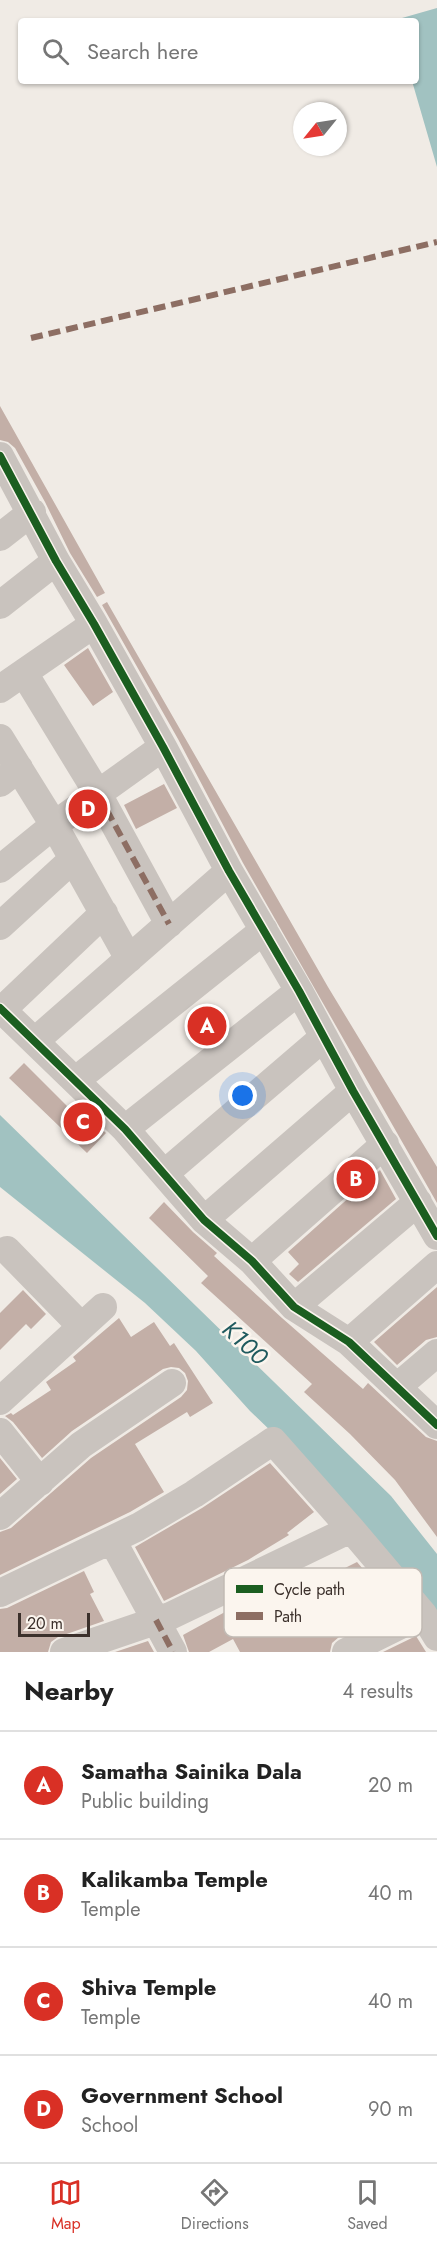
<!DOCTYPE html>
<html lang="en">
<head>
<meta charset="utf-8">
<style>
	body { margin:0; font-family:Jost,sans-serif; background:#f6f6f6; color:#222 }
	.compass { position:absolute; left:293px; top:102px; width:54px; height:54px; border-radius:50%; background:#fff; box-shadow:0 2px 4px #0004; rotate:240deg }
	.scale { position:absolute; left:18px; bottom:15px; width:72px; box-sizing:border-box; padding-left:6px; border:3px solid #3b302b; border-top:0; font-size:16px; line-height:21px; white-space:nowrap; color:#3b302b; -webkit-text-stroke:4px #fbf5ee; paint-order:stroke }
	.you { position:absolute; left:243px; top:1096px; width:21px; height:21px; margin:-15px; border:4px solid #fff; border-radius:50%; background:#1a73e8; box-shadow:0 0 0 9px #1a73e833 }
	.badge { display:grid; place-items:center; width:39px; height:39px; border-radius:50%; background:#d93025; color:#fff; font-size:20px; font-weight:700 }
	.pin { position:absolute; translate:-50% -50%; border:3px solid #fff; box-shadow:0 2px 6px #0006 }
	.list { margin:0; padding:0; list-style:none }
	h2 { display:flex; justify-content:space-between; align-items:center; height:78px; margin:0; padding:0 24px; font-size:26px }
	h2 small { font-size:20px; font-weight:400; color:#767676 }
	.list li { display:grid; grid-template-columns:39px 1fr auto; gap:18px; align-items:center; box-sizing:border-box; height:108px; padding:0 24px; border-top:2px solid #e0e0e0 }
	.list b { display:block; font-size:22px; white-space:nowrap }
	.list p { margin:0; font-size:20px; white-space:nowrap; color:#767676 }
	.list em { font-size:20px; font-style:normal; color:#767676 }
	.icon { flex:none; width:33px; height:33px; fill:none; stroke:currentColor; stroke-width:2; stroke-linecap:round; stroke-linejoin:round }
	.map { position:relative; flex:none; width:437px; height:1652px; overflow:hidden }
	.search { position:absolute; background:#fff; box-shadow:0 2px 4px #0004; left:18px; right:18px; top:18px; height:66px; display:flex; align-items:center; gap:15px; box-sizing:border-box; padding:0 21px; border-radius:6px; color:#767676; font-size:22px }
	.sheet { height:510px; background:#fff }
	nav { display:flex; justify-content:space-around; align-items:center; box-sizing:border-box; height:84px; border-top:2px solid #e0e0e0; background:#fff; font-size:16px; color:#767676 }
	nav a { display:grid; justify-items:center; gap:3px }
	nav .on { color:#d93025 }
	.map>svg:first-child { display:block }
</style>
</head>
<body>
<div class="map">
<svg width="437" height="1652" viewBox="0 0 437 1652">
	<rect width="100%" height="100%" fill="#f0ebe5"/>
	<!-- water -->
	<path fill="#a1c2c1" d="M437 8V167L412 81H416V21L395 20Z
		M0 1115 391 1496 437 1554V1623L303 1462 250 1411 196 1351 145 1303 0 1187Z"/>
	<!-- building -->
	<path fill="#c3afa7" d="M0 406 105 593 97 597 70 553 45 502 15 448 8 442 0 440Z
		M107 602 328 987 437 1167V1203L243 863 178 739 102 605Z
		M88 648 113 692 93 706 64 665Z
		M164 784 177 808 136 829 124 805Z
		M24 1063 75 1114 80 1108 106 1133 87 1153 9 1078Z
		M380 1170 396 1199 298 1282 289 1274 299 1264 288 1252Z
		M164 1202 193 1232 217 1253 214 1256 282 1318 363 1389 368 1383 426 1437 437 1441V1537L395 1480 350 1434 304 1392 312 1384 201 1283 208 1276 149 1218Z
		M437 1287V1337L426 1340 397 1365 374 1342Z
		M23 1290 46 1314 31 1329 26 1324 0 1350V1313Z
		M119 1318 131 1337 154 1322 170 1346 174 1343 213 1403 190 1417 187 1412 135 1444 164 1492 130 1512 0 1575V1532L11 1528 91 1458 181 1397 187 1390 188 1381 185 1373 179 1368 171 1367 163 1369 72 1431 42 1458 13 1422 5 1416 11 1413 13 1415 51 1390 46 1382 76 1361 73 1357Z
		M0 1458 17 1479 0 1494Z
		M270 1463 314 1512 287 1533 289 1535 248 1560 164 1601 135 1547 202 1508Z
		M357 1562 397 1609 339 1637 332 1643 330 1652H240L233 1639 209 1652H189L183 1635 291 1576 299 1591Z
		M84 1571 94 1592 90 1594 104 1621 58 1637 51 1642 48 1652H0V1609L7 1608Z
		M416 1636 426 1652H383Z
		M148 1641 154 1652H115Z"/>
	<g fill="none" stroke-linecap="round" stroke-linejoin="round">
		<!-- minor -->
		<path stroke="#c9c3be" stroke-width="28" d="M0 456 56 561 94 624 163 747 229 871 299 991 353 1091 437 1236
			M0 537 32 512
			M0 605 56 561
			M24 673 98 794 169 924
			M0 689 94 624
			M0 738 54 825 129 959
			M0 783 19 768
			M0 869 54 825 163 747
			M0 926 73 859
			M0 1008 125 1129 204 1220 252 1261 294 1307 349 1342 437 1425
			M2 1010 104 913
			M35 1041 229 871
			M76 1080 264 930
			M125 1129 299 991
			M164 1174 324 1037
			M204 1220 353 1091
			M7 1250 81 1326
			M252 1261 385 1144
			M294 1307 418 1202
			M349 1342 437 1265
			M397 1387 437 1353
			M0 1401 103 1307
			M0 1432 40 1482
			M0 1516 81 1445 172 1383
			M112 1540 173 1652
			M0 1593 138 1527 194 1494 273 1441 351 1529 423 1614 437 1637
			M64 1652 170 1616 351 1529
			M346 1652 423 1614"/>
		<!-- quiet -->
		<path stroke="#8d6e63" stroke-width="6" stroke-dasharray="12 6" stroke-linecap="butt" d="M31 338 437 242
			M98 794 169 924
			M156 1620 173 1652"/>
		<defs>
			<path id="cycleway" d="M0 456 56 561 94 624 163 747 229 871 299 991 353 1091 437 1236
				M0 1008 125 1129 204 1220 252 1261 294 1307 349 1342 437 1425"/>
		</defs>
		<!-- cycleway casing -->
		<use href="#cycleway" stroke="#fbf5ee" stroke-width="11"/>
		<!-- cycleway -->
		<use href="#cycleway" stroke="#1b5e20" stroke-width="8"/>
	</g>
	<g text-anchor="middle" stroke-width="5" stroke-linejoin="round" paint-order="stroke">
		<!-- water labels -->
		<g font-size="24" font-style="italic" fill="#1f5a5e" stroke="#fbf5ee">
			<text transform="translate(245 1343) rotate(43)" y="8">K100</text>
		</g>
	</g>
	<!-- legend -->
	<rect x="224" y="1568" width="198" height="69" rx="9" fill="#fbf5ee" stroke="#c1bab4" stroke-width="1.5"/>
	<rect x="236" y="1585" width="27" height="8" fill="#1b5e20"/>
	<rect x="236" y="1612" width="27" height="8" fill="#8d6e63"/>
	<g font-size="16" fill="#3b302b">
		<text x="274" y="1595">Cycle path</text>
		<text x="274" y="1622">Path</text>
	</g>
</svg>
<svg class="compass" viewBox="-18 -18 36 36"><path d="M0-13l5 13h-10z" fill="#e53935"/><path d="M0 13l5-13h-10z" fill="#767676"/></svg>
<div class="scale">20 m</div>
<div class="you"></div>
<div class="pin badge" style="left:207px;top:1026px">A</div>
<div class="pin badge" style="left:356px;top:1179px">B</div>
<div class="pin badge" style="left:83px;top:1122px">C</div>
<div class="pin badge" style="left:88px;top:809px">D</div>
<div class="search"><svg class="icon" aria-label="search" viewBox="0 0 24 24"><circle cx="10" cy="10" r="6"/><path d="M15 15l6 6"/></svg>Search here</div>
</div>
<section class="sheet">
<h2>Nearby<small>4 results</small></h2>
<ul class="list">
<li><span class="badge">A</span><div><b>Samatha Sainika Dala</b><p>Public building</p></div><em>20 m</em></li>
<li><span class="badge">B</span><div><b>Kalikamba Temple</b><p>Temple</p></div><em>40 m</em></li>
<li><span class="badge">C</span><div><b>Shiva Temple</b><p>Temple</p></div><em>40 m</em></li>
<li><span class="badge">D</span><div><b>Government School</b><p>School</p></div><em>90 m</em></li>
</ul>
</section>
<nav>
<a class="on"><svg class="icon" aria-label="map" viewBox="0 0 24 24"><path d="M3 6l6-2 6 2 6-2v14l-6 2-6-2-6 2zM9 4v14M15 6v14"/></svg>Map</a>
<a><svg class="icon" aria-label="directions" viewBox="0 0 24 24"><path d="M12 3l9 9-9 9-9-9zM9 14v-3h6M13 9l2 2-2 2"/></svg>Directions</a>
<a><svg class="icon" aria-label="saved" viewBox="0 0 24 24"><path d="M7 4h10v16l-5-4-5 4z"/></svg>Saved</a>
</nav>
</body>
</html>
